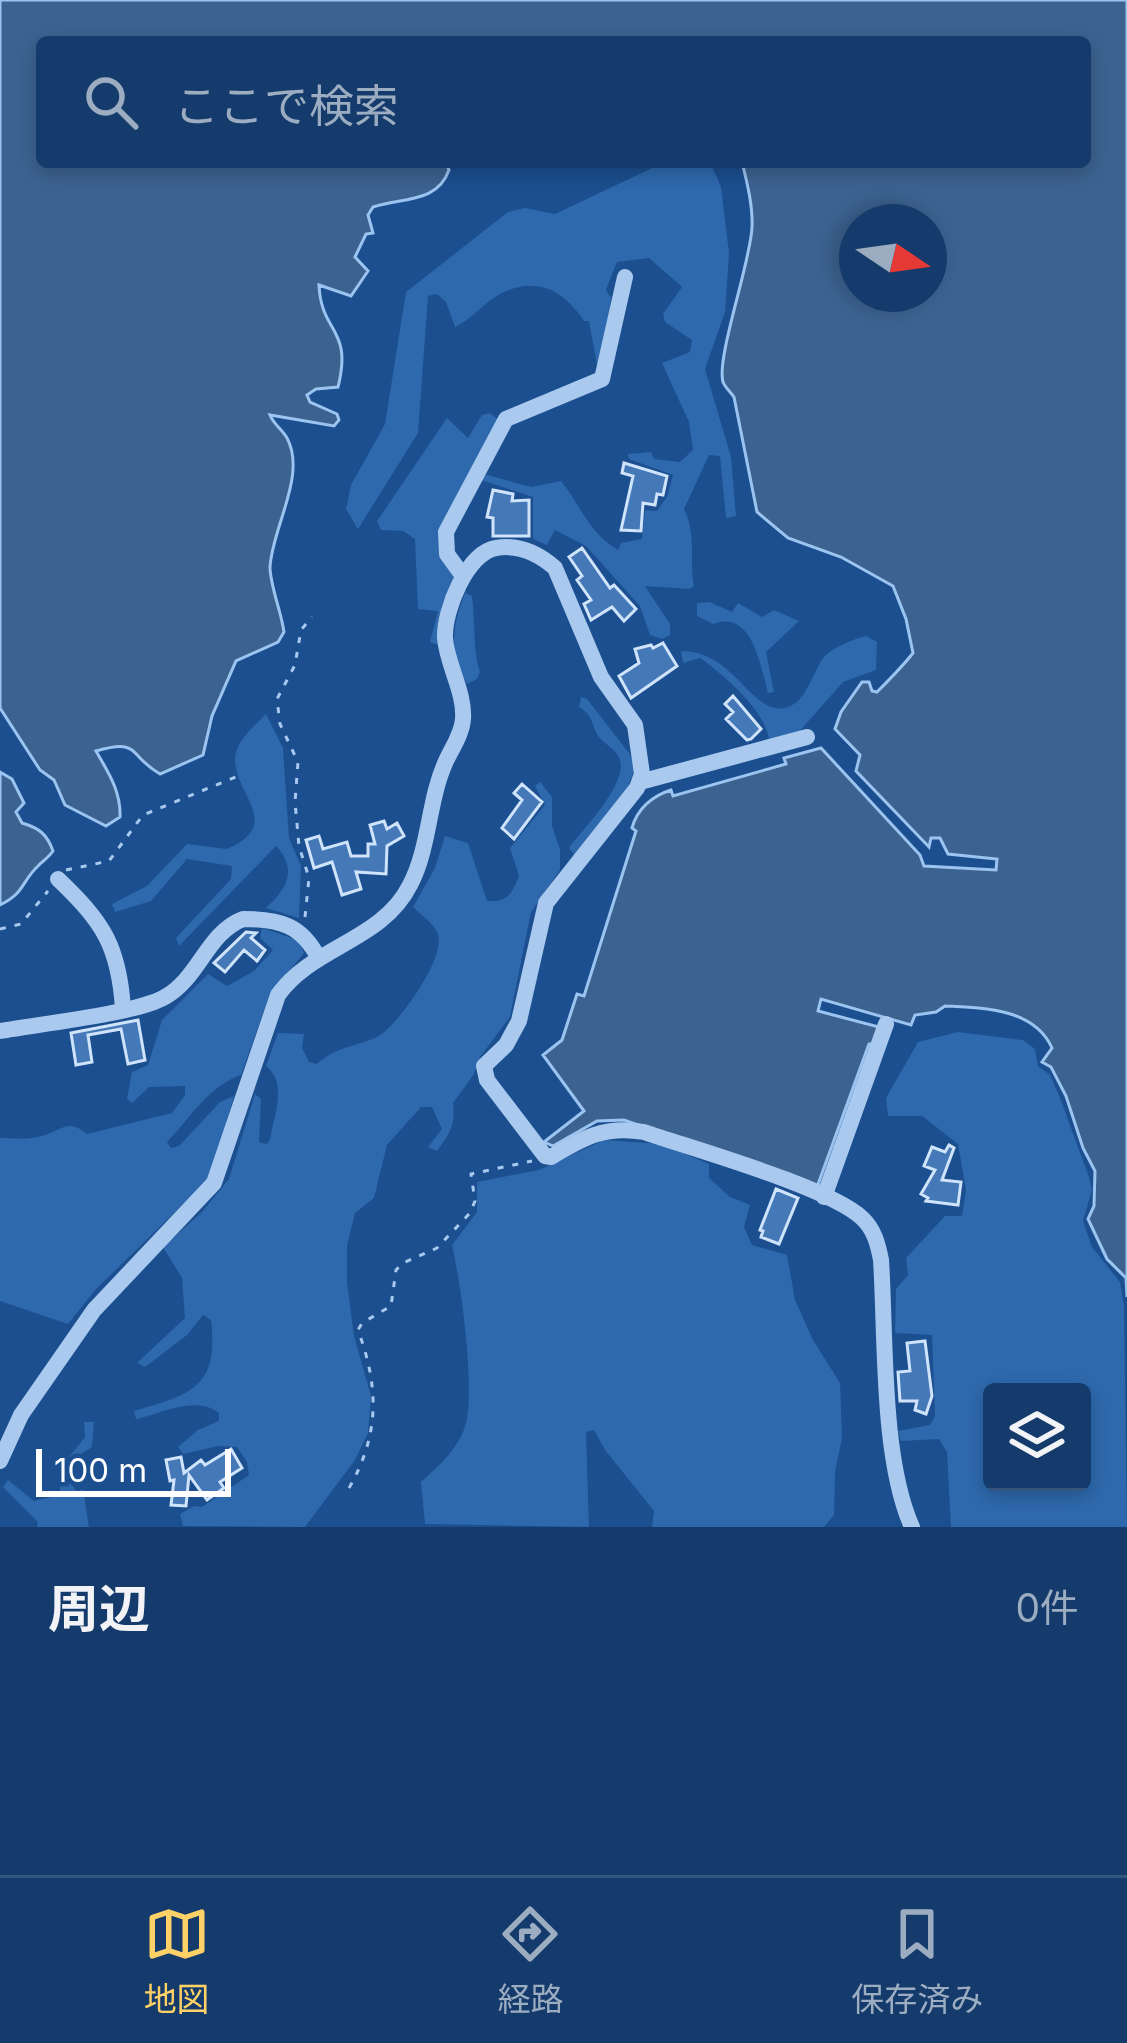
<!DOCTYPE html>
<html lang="ja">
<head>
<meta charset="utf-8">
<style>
	body { margin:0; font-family:Inter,"Noto Sans JP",sans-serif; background:#214673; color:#f1f3f6 }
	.controls { position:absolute; right:36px; bottom:36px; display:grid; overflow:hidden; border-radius:12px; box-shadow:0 6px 18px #0003 }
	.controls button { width:108px; height:108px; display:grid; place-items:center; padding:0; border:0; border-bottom:3px solid #33557e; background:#143b6b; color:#f1f3f6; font:60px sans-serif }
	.compass { position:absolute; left:839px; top:204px; width:108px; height:108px; border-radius:50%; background:#143b6b; box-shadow:0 6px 18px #0003; rotate:103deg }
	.scale { position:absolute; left:36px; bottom:30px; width:195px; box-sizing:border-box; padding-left:12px; border:6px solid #fff; border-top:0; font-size:33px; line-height:42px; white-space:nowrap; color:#fff; -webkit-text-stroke:9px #1b4f8f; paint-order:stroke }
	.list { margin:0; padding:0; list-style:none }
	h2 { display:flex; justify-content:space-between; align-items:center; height:156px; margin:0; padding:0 48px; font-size:51px }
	h2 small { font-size:39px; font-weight:400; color:#9dadc1 }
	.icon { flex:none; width:66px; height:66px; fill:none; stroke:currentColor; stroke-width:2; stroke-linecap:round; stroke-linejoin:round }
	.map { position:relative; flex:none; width:1127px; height:1527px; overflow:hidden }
	.search { position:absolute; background:#143b6b; box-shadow:0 6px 18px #0003; left:36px; right:36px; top:36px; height:132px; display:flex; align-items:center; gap:30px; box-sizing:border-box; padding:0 42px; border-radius:12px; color:#9dadc1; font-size:45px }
	.sheet { height:348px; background:#143b6b }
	nav { display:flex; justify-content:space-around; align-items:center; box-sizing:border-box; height:168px; border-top:3px solid #33557e; background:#143b6b; font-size:33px; color:#9dadc1 }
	nav a { display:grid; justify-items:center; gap:6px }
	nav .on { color:#ffd166 }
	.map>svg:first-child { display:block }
</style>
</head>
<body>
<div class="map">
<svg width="1127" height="1527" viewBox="0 0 1127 1527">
	<rect width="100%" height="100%" fill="#1b4f8f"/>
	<!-- green -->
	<path fill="#2e69ad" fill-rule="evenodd" d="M665 162H710L721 187 729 253 725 312 705 369 731 457 736 516 726 518 720 456 709 455 684 509C697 535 689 560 694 586L689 589 645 586 670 624V635L662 639 650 635 640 606 586 546 555 530 547 545 533 539V497L481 480 484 474 531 487 561 481C581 506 589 533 618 550L621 543 642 539 645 510 657 511 667 497 673 475 629 459 628 454 651 452 654 459 680 462 693 450 689 422 662 363 690 352 692 340 665 322 663 314 682 287 649 258 617 262 606 290 611 298 602 365H597L589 321H584C564 291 538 276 502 293 485 301 473 319 455 327L446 302 437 294 428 296 418 433 358 529 346 509 351 485 385 424 406 292 508 212 525 208 555 214Z
		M490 413 499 420 444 523 456 579 438 645 430 642 438 611 418 609 415 539 403 531 381 530 377 521 447 418 468 438 482 415Z
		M465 593 472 596C475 620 473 651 480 672L477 679 467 684C448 652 452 627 465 593Z
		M709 602 732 612 738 603 762 617 774 610 799 621 766 652 774 692 768 693C760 664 752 609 713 624L697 616V603Z
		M866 636 877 642 876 670 843 682 798 733 769 740C766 711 724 675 700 658L683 663 681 651C735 651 751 715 785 708 808 702 811 673 825 656 832 648 856 638 866 636Z
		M581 697 587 699 629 753 635 768 628 787 574 855 569 847C584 829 630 781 619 758 615 748 605 745 599 737 591 726 594 715 579 707Z
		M266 714 283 748 289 838 301 866 299 918 266 908C287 889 298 870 276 846L179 946 176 938 231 879 232 866 187 859 151 901 115 912 112 904 147 886 187 844 227 849C283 824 237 797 235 761 234 742 254 727 266 714Z
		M540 782 552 797V826L560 849V870L531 912 510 1017 480 1057 474 1074 453 1103C456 1125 449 1135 437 1151L428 1147 442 1129 432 1107H421L387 1145 374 1198 355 1213 347 1246V1283L354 1336 371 1396 368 1433 355 1460 305 1527 183 1526 180 1514 194 1506 202 1507 249 1475 247 1462 237 1447 218 1446 183 1454 178 1447 198 1430 219 1421V1413C196 1395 163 1413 136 1419L134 1411C191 1394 219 1388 211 1320L203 1315 187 1335 145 1367 137 1363 185 1318 182 1278 163 1247 202 1212 229 1179 255 1094 261 1099 259 1142 267 1144 270 1139C274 1115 288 1083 266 1066L278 1033 304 1034 302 1048 309 1062 317 1064C337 1046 355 1047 377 1037 397 1027 446 957 438 935 435 924 421 915 413 907L435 868 445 836 468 843 487 901C509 902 511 894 519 876L510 848 545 805 535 786Z
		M262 928 298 940 304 953 270 994 241 1075C209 1086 191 1117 167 1142L171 1148 179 1146 220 1102 234 1096 210 1178 96 1289 68 1324 0 1301V1138C13 1138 29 1140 42 1136 63 1130 67 1118 87 1134L172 1113 185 1095V1086L149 1087 132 1103 127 1099 132 1072 148 1065 162 1020 208 974 227 986 254 971 273 950 260 938Z
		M958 1032 1023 1040 1035 1049 1038 1066 1050 1075 1060 1098 1089 1177 1092 1190 1083 1221 1092 1247 1120 1282 1124 1306 1127 1527H951L947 1452 939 1439 901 1441 898 1431 930 1425 935 1416 932 1335 895 1333 896 1289 908 1275 906 1258 945 1216H962L966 1190 958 1144 922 1116H888L886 1098 918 1042ZM992 1392H1082V1482H992Z
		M604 1140 662 1144 709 1164V1178L730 1197 750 1205 744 1227 752 1245 787 1255 795 1300 813 1340 840 1383 842 1438 835 1472 834 1515 824 1527H652L654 1511 605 1450 594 1430 586 1432 589 1527 425 1524 421 1482C439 1466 460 1447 466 1423 475 1386 461 1283 452 1245L477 1212V1182L539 1170Z
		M84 1422H94L92 1447 76 1457 67 1478 77 1492 83 1489 89 1527H37L38 1522 3 1487 8 1480 34 1501 60 1495V1468L85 1437Z"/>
	<!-- water -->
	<path fill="#3c6290" stroke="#9cc4f0" stroke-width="3" fill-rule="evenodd" d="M0 0H1127V1297L1126 1278 1107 1259 1088 1219 1094 1206 1095 1171 1083 1148 1066 1096 1051 1067 1042 1062 1052 1048C1034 1008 983 1008 945 1006L936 1012 915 1015 911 1025 821 999 818 1011 879 1027 873 1044H869L817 1187 624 1120 597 1121 553 1146 544 1142 584 1111 543 1055 562 1040 577 994 584 996 636 831 632 828C637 809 652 796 671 790L673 796 786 764 784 758 821 748 920 855 924 866 996 870 997 859 948 854 940 838H931L929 847 856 771 860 755 835 729 841 712 862 682H869L872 691 877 692C890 679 902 667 913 653L906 619 893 586 841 557 788 538 757 512 734 397C732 394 724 386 723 382 716 358 751 261 752 227 753 206 747 182 742 162H1085V42H42V162H446L449 170C437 204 401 197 373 207L368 215 373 233 366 234 355 257 368 271 351 296 319 285C321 334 353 327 338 387L316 389 307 395 310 402 337 414 339 420 334 426 270 415C274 425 282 429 287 438 307 475 272 528 270 567 270 585 281 611 284 632L278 642 236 661 212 716 203 755 160 774C127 755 141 738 96 751 108 772 121 791 120 817L106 826 65 805 54 780 40 770 0 708ZM857 222H929V294H857Z
		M0 772 12 779 24 803 16 812 22 823C39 828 47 834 53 851 49 857 43 861 38 866 21 882 25 893 0 905Z"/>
	<!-- building -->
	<path fill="#4478b7" stroke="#cfe3fa" stroke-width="3" d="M624 463 667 476 663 495 657 494 655 505 643 503 641 531 621 530 633 476 622 473Z
		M493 490 513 494 512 501 529 500V536H493V518L487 517Z
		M582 548 610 588 614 585 636 609 624 621 612 607 591 620 584 604 591 600 577 580 582 576 569 557Z
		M663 643 677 666 631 698 619 676 639 663 635 649 651 645 653 648Z
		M733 696 761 729 751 739 747 740 726 719 733 712 725 704Z
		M522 784 542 802 514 839 502 828 522 800 514 793Z
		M384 821 387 829 397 823 404 836 387 846 386 874 356 872 361 889 342 895 332 862 314 868 306 840 319 836 323 849 347 842 351 856H368V844H375L370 825Z
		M246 932 256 933 251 938 265 950 257 961 244 950 225 972 214 963Z
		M138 1020 145 1060 128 1064 121 1029 88 1035 92 1062 76 1065 71 1033Z
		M949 1145 954 1148 942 1180 961 1182 958 1205 926 1201 928 1198 921 1194 935 1170 924 1166 932 1147 945 1152Z
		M776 1189 798 1198 779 1244 761 1237 763 1231 760 1230Z
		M925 1341 932 1396 926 1414 915 1410 917 1401H900L898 1372 910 1371 907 1343Z
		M231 1449 242 1468 220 1482 224 1488 207 1500 189 1475 186 1506 171 1505 174 1480 170 1481 166 1460 181 1457 184 1473 201 1460 205 1465Z"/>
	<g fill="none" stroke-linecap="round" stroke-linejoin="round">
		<!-- path -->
		<path stroke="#a9c9ee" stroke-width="3" stroke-dasharray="6 9" stroke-linecap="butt" d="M66 870 109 861 143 815 238 776
			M305 917 309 878 299 846 295 802 298 762 280 724 277 699 295 665 301 630 312 617
			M0 929 21 924 48 891
			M349 1488C380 1434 379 1387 358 1330L362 1323 391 1306 396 1270 403 1263 437 1248 470 1213 475 1201 471 1174 532 1161"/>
		<!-- minor -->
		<path stroke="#a9c9ee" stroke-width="16" d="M463 576 447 554 446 532 506 419 602 379 625 277
			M640 782 807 737
			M58 879C103 922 119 946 123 1009
			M0 1031C39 1024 135 1014 165 997 199 978 207 933 243 919 280 919 302 925 319 959
			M824 1197 886 1024
			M0 1461 21 1415 94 1310 214 1183 278 995C313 946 382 941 410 885 430 847 428 800 446 761 452 748 462 734 463 719 465 692 447 665 445 638 444 610 467 553 496 548 519 544 538 553 555 568L601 677 635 725 642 774 637 788 546 903 519 1021 506 1045 484 1066 487 1080 545 1156 551 1157C583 1138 605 1125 644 1132 693 1149 829 1187 862 1218 874 1229 878 1244 881 1260 886 1336 881 1458 912 1527"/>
	</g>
</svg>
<div class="controls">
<button><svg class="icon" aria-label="layers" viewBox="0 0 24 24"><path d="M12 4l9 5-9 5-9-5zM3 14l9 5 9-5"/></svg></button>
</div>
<svg class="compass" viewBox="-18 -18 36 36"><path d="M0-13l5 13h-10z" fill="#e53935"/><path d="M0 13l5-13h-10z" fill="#9dadc1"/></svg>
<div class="scale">100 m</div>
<div class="search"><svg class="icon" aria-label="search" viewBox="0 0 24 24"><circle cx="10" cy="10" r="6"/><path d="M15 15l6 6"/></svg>ここで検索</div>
</div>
<section class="sheet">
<h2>周辺<small>0件</small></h2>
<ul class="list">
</ul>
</section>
<nav>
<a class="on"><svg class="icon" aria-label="map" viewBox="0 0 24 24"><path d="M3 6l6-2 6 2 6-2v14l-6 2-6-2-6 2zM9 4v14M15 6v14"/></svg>地図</a>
<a><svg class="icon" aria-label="directions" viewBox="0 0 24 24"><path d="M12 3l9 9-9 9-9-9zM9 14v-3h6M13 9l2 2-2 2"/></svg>経路</a>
<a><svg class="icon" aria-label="saved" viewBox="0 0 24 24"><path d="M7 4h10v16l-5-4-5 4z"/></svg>保存済み</a>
</nav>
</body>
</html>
